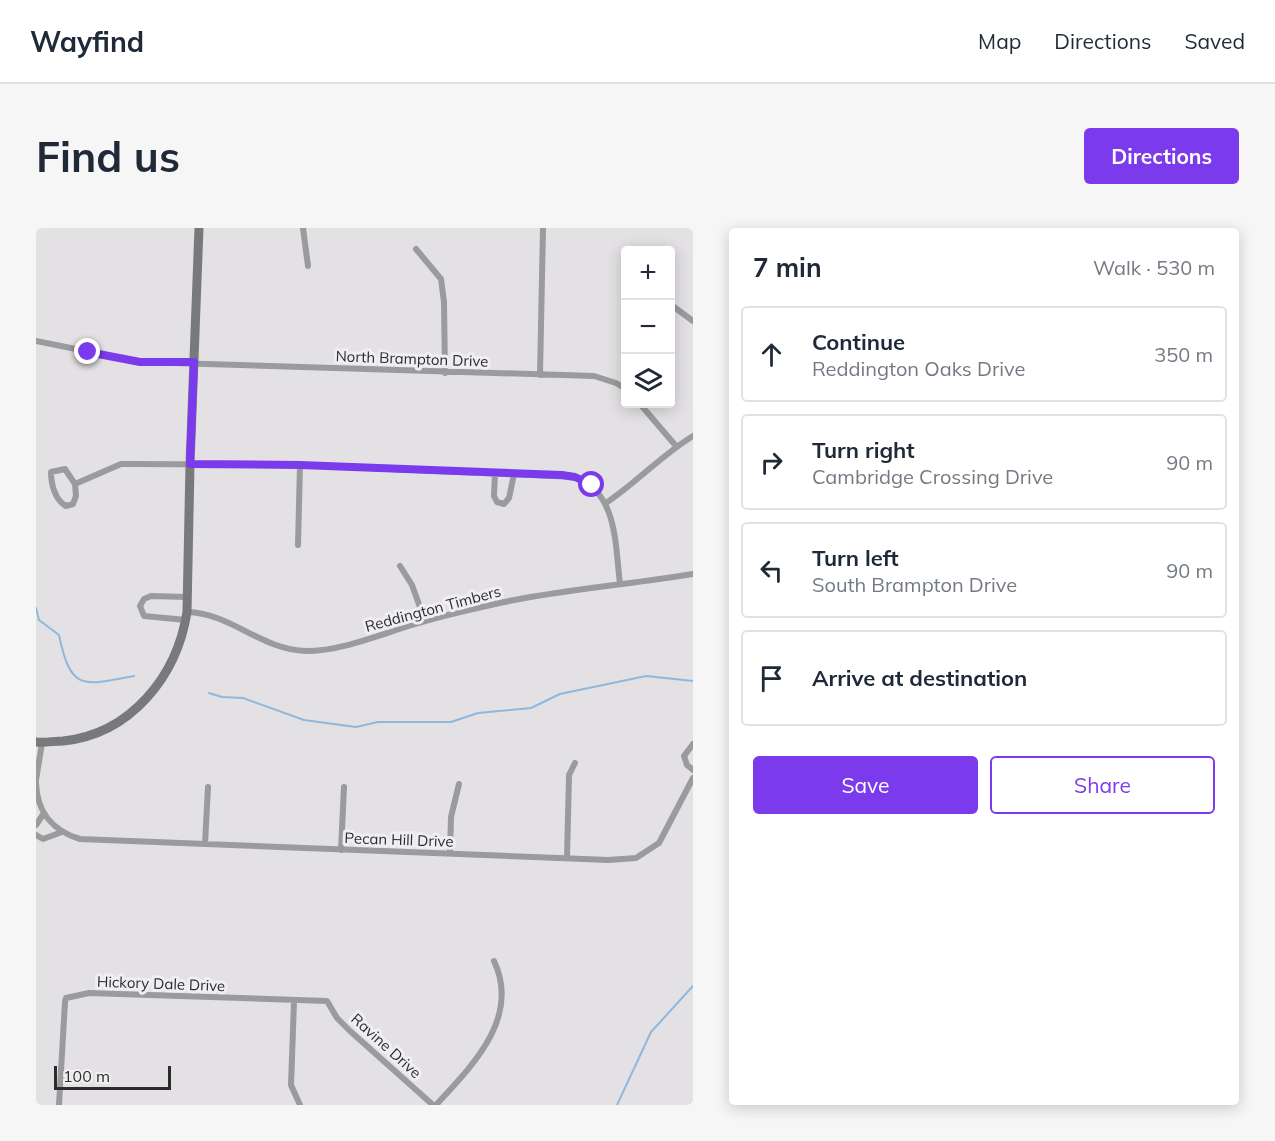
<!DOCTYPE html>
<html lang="en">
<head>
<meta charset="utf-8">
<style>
	body { margin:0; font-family:Mulish,sans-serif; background:#f6f6f7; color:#1f2937 }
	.controls { position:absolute; right:18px; top:18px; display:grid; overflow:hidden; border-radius:6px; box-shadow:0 3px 15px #0003 }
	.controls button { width:54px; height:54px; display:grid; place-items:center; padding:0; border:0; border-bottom:2px solid #e0e1e3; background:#fff; color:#1f2937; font:30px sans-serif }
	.scale { position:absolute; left:18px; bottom:15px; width:117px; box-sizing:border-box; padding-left:6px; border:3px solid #2c2c2d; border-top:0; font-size:16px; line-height:21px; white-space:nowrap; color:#2c2c2d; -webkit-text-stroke:4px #f0eef1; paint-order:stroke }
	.stop { position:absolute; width:18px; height:18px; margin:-14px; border:4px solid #7c3aed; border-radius:50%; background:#fff }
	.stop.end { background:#7c3aed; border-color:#fff; box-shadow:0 2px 6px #0008 }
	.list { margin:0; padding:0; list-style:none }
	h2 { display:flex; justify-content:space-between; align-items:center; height:78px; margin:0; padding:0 24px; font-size:26px }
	h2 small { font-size:20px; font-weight:400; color:#747a83 }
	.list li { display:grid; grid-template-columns:39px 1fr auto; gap:18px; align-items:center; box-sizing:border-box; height:96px; margin:0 12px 12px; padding:0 12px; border:2px solid #e0e1e3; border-radius:6px }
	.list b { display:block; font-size:22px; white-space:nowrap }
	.list p { margin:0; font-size:20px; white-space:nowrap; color:#747a83 }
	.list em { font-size:20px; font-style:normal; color:#747a83 }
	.actions { display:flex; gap:12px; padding:18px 24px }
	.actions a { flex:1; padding:14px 0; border:2px solid #7c3aed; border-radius:6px; text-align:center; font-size:21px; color:#7c3aed }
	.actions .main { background:#7c3aed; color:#fff }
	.icon { flex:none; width:33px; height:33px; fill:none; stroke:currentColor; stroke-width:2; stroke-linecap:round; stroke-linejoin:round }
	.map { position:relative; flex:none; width:657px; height:877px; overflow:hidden; border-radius:6px }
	header { display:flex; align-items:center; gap:36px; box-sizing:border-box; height:84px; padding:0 30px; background:#fff; border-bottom:2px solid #e0e1e3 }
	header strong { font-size:28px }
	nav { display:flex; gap:33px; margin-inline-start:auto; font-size:21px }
	.intro { display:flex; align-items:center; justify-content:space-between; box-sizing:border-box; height:144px; padding:0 36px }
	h1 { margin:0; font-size:42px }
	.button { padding:15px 27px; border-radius:6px; background:#7c3aed; color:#fff; font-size:21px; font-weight:700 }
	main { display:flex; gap:36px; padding:0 36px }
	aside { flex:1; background:#fff; border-radius:6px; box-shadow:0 3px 15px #0003 }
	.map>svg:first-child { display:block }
</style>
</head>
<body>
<header>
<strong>Wayfind</strong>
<nav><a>Map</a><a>Directions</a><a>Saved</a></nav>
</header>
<div class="intro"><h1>Find us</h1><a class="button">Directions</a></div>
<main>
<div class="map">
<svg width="657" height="877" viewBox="0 0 657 877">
	<rect width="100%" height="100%" fill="#e3e1e4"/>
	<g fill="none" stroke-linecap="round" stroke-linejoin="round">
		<!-- stream -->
		<path stroke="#8eb8dd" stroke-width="2" d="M0 380 3 392 23 407C35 465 48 457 98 448
			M173 465 186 469 207 470 268 492 320 499 342 494H415L442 485 495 480 524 466 610 448 657 453
			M581 877 615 804 657 758"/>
		<!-- street -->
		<path stroke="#9a9b9c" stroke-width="6" d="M267 0 272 38
			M380 21 405 51 408 74 409 145
			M634 76 657 93
			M0 113 104 134 558 148 580 155 590 161
			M504 147 507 0
			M604 176 640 218
			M459 244 458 268 461 274 468 276 473 270 478 246
			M39 256 29 241 15 244C15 256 19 272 30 278L37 276 40 268 39 256 85 236H96L264 237 539 249C582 265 579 317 584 356
			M570 275C601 254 627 226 657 208
			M262 317 264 237
			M364 338 376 357 389 393
			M151 384C195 385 225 422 270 423 305 423 343 407 376 397 407 387 441 380 473 373 534 361 596 356 657 346
			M150 392 108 388 104 378 108 371 115 368 151 369
			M657 516 648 528 651 537 657 542
			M0 552 6 515
			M0 555C1 584 17 603 44 611L572 632 600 630 623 615 657 550
			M0 597 8 585
			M0 607 7 611 26 604
			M169 616 172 559
			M305 622 308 559
			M414 625 415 589 423 556
			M531 630 533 547 539 535
			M258 774 255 857 264 877
			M23 877 29 774 30 770 53 765 291 773 301 790 314 803 397 877
			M400 877C436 838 485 790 458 733"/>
		<!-- secondary -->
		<path stroke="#77797a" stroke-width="9" d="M0 514C9 515 18 513 27 513 95 506 141 448 151 384L154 236 163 0"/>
	</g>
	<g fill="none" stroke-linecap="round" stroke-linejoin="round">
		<!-- route -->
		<path stroke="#7c3aed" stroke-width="8" d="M52 124 104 134H158L154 236 264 237 526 247 539 249 556 257"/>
	</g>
	<g text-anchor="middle" stroke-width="6" stroke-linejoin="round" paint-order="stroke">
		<!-- street labels -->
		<g font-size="15" fill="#2c2c2d" stroke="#f0eef1">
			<text transform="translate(376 131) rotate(2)" y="5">North Brampton Drive</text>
			<text transform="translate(397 381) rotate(-15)" y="5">Reddington Timbers</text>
			<text transform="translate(363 612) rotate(2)" y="5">Pecan Hill Drive</text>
			<text transform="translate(125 756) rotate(2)" y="5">Hickory Dale Drive</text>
			<text transform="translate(350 818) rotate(42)" y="5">Ravine Drive</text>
		</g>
	</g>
</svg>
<div class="controls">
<button>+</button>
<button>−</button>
<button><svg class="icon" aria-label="layers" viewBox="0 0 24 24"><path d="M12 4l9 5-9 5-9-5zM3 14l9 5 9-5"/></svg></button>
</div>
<div class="scale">100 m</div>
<div class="stop" style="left:556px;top:257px"></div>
<div class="stop end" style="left:52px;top:124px"></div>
</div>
<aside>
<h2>7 min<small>Walk · 530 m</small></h2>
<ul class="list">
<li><svg class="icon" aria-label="ahead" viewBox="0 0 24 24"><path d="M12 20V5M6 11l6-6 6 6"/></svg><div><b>Continue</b><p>Reddington Oaks Drive</p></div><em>350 m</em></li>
<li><svg class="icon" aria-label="right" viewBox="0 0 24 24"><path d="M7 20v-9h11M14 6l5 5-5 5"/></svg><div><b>Turn right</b><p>Cambridge Crossing Drive</p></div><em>90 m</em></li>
<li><svg class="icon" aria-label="left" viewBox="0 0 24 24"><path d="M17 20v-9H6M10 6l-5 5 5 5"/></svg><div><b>Turn left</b><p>South Brampton Drive</p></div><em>90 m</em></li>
<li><svg class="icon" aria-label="arrive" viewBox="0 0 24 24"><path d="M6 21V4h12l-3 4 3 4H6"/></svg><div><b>Arrive at destination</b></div></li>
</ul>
<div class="actions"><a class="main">Save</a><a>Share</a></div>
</aside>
</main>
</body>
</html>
